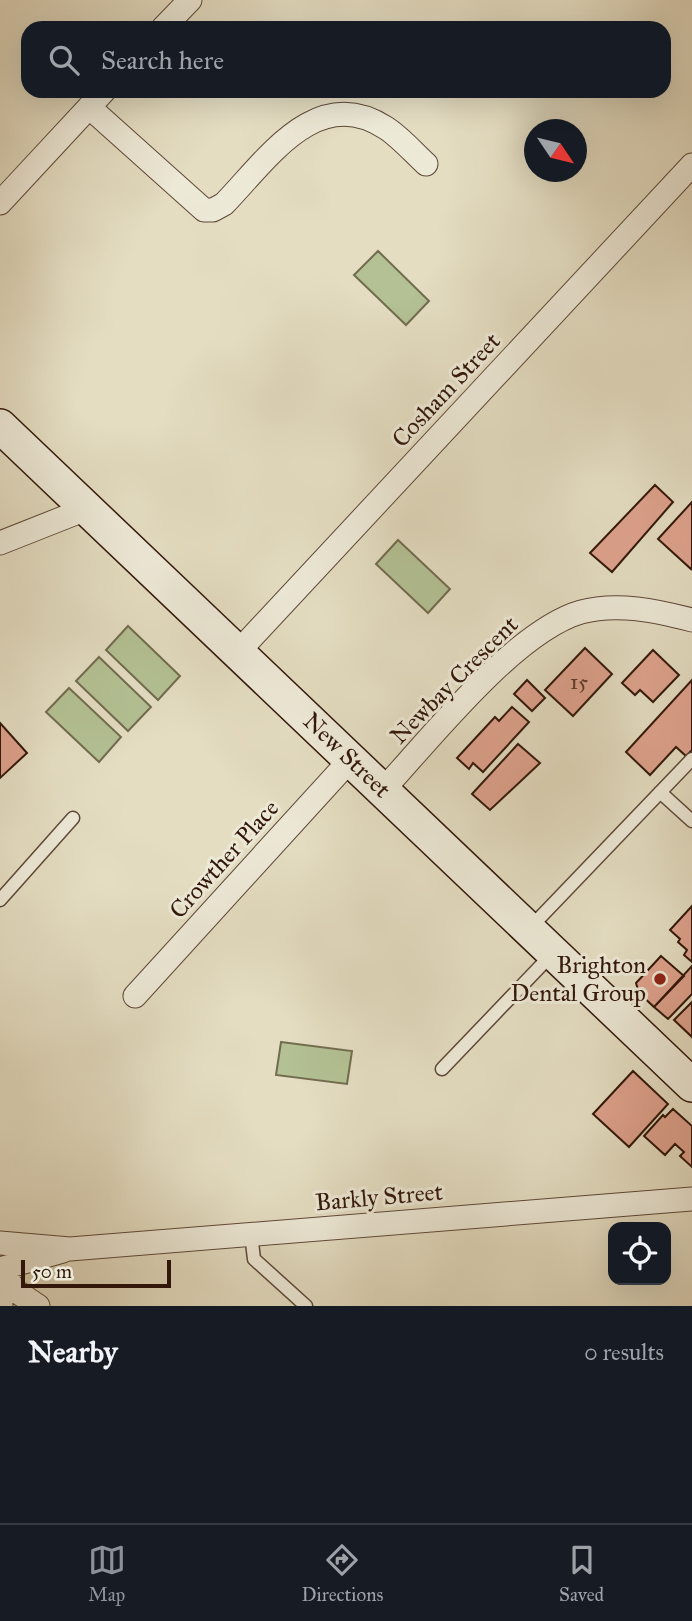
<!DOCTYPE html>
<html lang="en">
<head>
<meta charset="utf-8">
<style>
	body { margin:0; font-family:"IM FELL Great Primer",serif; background:#20242c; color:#f1f3f6 }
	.controls { position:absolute; right:21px; bottom:21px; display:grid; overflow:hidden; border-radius:14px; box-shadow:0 7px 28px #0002 }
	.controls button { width:63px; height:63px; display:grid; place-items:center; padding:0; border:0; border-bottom:2px solid #363941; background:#171b24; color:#f1f3f6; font:35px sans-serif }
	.compass { position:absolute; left:524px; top:119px; width:63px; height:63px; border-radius:50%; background:#171b24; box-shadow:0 7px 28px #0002; rotate:125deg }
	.scale { position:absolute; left:21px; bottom:18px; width:150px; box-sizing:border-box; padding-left:7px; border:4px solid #32170a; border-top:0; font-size:19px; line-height:24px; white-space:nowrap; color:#32170a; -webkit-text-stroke:5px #ede9d7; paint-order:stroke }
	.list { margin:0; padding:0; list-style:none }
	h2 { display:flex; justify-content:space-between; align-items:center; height:91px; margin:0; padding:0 28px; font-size:30px }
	h2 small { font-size:23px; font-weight:400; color:#9ea1a6 }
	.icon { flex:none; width:38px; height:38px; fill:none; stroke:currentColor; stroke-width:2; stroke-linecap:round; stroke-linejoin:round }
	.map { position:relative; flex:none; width:692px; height:1306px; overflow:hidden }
	.search { position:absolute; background:#171b24; box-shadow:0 7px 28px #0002; left:21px; right:21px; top:21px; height:77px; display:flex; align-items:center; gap:18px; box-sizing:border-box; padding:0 24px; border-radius:21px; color:#9ea1a6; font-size:26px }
	.sheet { height:217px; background:#171b24 }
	nav { display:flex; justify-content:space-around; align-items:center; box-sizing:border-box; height:98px; border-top:2px solid #363941; background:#171b24; font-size:19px; color:#9ea1a6 }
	nav a { display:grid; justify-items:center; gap:4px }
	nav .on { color:#8c9099 }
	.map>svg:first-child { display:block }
</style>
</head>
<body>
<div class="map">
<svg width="692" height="1306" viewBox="0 0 692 1306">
	<rect width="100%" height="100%" fill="#e4ddc2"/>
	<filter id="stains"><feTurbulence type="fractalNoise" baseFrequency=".00286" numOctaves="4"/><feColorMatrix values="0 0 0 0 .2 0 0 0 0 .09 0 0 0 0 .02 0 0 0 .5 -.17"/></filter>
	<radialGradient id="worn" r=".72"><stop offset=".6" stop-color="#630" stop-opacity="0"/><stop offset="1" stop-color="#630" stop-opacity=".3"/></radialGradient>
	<!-- green -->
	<path fill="#b3c194" stroke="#726c4f" stroke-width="2" d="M378 251 429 301 406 325 354 275Z
		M398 540 450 589 428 613 376 564Z
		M128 626 180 676 158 700 106 650Z
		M99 657 151 707 128 731 76 681Z
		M69 688 121 737 99 762 46 712Z
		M281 1042 352 1051 347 1084 276 1075Z"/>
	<!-- building -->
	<path fill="#dea28d" stroke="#32170a" stroke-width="2" d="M655 485 673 502 612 572 590 553Z
		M692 502V567L691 569 658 539Z
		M585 648 612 674 573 716 545 690Z
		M653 650 679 675 653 702 640 690 635 695 622 683Z
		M527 680 545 698 532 711 514 694Z
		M692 680V750L686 756 676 747 650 775 626 752Z
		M512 707 529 722 483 772 473 763 469 769 457 758 495 717 499 721Z
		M0 723 27 753 0 778Z
		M518 744 540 763 490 810 472 794Z
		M692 906V962L684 955 687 950 678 942 680 939 670 930Z
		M661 956 684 976 654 1007 639 993 636 983Z
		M692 966V994L668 1019 654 1007Z
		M692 1002V1037L674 1020Z
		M633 1071 668 1104 629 1147 593 1114Z
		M673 1109 692 1126V1167L680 1156 684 1152 675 1144 665 1155 644 1136 663 1115 665 1117Z"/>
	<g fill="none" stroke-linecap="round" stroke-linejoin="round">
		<defs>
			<path id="lane" d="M660 792 692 821
				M0 900 73 818
				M530 928 692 759
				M442 1069 553 953
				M251 1234 254 1259 306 1306"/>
			<path id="street" d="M163 28 190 0
				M89 107 204 210H213L224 204C267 160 316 83 386 128 400 137 413 152 426 164
				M0 203 104 91
				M0 543 86 509
				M238 652 692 165
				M383 790C431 738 515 631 581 612 617 602 657 611 692 620
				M135 996 351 759
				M0 1243 70 1249 692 1199
				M3 1268 63 1251
				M1 1272 16 1291 38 1306
				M0 1282 1 1306"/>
			<path id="secondary" d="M0 426 692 1085"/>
		</defs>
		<!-- lane casing -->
		<use href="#lane" stroke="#5e4838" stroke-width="15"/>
		<!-- street casing -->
		<use href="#street" stroke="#5e4838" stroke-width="25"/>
		<!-- secondary casing -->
		<use href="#secondary" stroke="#32170a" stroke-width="36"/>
		<!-- lane -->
		<use href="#lane" stroke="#ede9d7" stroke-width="12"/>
		<!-- street -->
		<use href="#street" stroke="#ede9d7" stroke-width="23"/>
		<!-- secondary -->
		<use href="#secondary" stroke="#ede9d7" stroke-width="33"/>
	</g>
	<!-- markers -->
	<circle fill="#8f2418" stroke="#ede9d7" stroke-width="2.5" cx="660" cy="979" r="7"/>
	<g text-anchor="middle" stroke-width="6" stroke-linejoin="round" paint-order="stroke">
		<!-- number labels -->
		<g font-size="21" fill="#5d3a2b">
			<text x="579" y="689">15</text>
		</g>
		<!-- street labels -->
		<g font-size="24" fill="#32170a" stroke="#ede9d7">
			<text transform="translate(446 390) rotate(-47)" y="8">Cosham Street</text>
			<text transform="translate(454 680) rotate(-45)" y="8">Newbay Crescent</text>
			<text transform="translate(347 755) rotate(44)" y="8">New Street</text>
			<text transform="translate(224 859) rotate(-48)" y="8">Crowther Place</text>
			<text transform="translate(379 1197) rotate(-5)" y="8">Barkly Street</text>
		</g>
		<!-- poi labels -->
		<g font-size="24" fill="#32170a" stroke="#ede9d7" text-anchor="end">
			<text x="646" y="973">Brighton<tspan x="646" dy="28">Dental Group</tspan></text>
		</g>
	</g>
	<rect width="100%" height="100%" filter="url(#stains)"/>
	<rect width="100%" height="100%" fill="url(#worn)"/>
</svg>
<div class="controls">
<button><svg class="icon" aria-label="locate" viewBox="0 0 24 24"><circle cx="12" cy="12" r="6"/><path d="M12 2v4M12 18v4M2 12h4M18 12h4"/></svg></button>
</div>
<svg class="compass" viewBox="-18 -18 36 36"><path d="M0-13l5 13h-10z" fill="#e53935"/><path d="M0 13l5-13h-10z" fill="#9ea1a6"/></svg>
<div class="scale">50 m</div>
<div class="search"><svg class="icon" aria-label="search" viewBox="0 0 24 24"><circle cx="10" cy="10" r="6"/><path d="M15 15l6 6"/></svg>Search here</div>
</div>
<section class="sheet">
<h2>Nearby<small>0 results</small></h2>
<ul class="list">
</ul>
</section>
<nav>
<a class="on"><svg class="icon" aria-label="map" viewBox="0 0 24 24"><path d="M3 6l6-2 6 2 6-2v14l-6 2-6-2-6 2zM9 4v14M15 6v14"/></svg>Map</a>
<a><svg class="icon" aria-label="directions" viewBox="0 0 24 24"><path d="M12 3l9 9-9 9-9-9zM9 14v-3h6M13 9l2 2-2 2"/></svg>Directions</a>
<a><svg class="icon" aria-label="saved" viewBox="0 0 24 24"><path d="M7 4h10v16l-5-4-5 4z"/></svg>Saved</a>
</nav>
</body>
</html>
